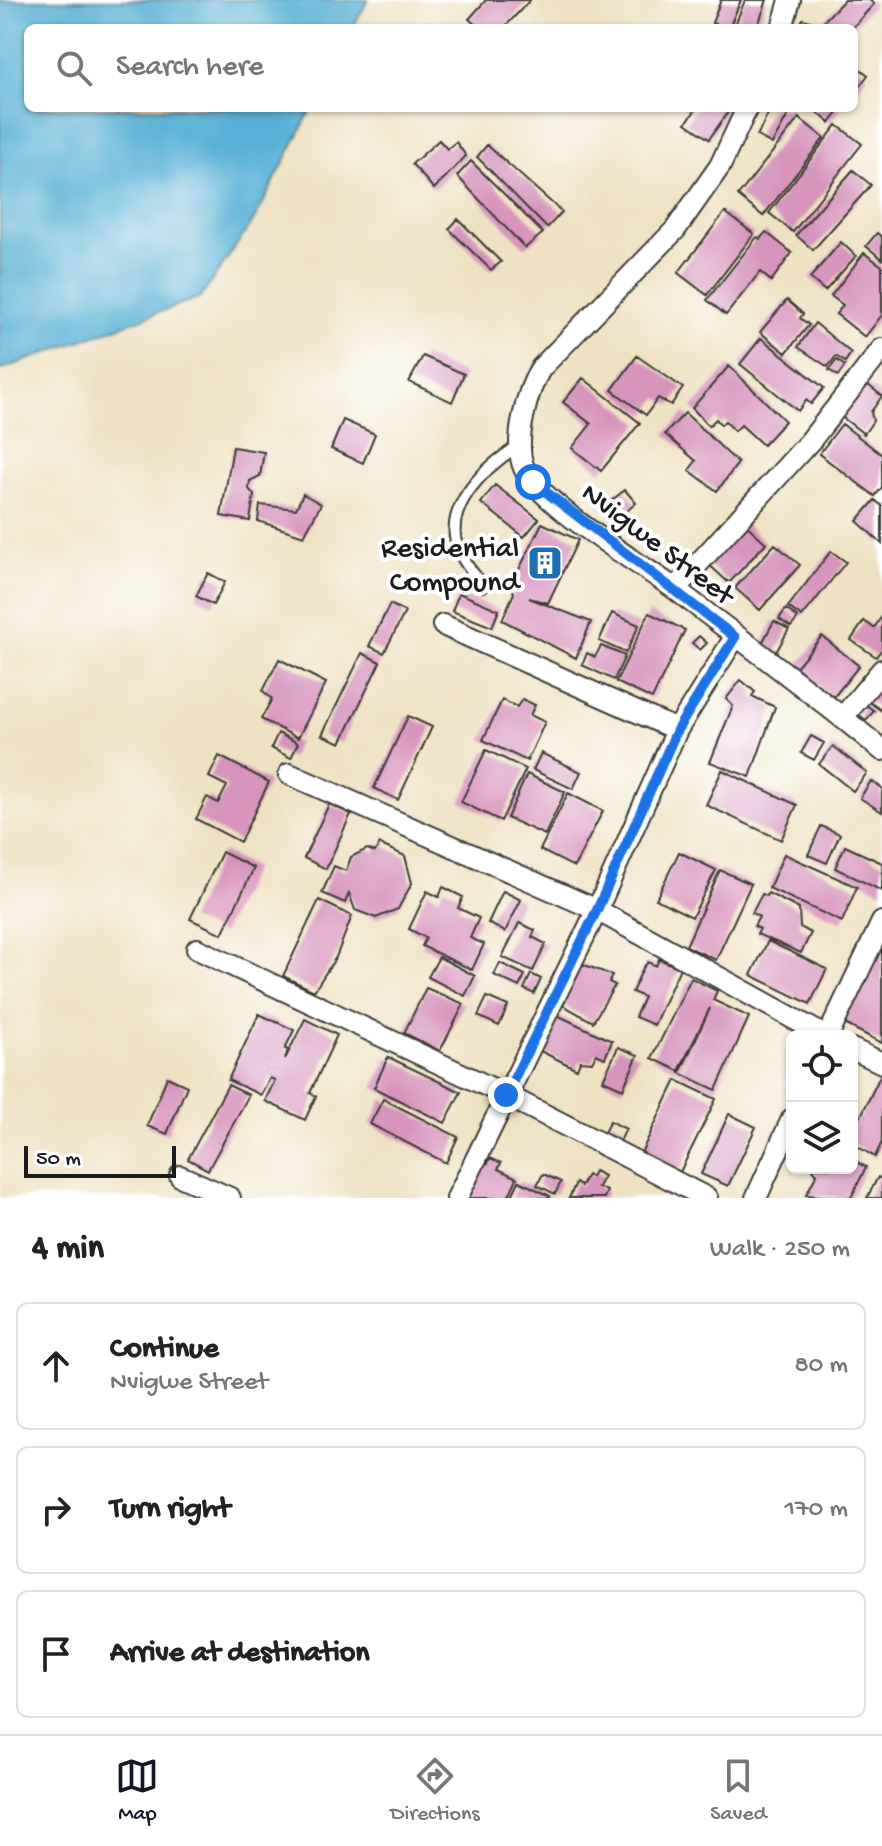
<!DOCTYPE html>
<html lang="en">
<head>
<meta charset="utf-8">
<style>
	body { margin:0; font-family:"Gochi Hand",sans-serif; background:#f2f2f2; color:#222 }
	.controls { position:absolute; right:24px; bottom:24px; display:grid; overflow:hidden; border-radius:12px; box-shadow:0 2px 6px #0004 }
	.controls button { width:72px; height:72px; display:grid; place-items:center; padding:0; border:0; border-bottom:2px solid #e0e0e0; background:#fff; color:#222; font:40px sans-serif }
	.scale { position:absolute; left:24px; bottom:20px; width:152px; box-sizing:border-box; padding-left:8px; border:4px solid #1c1c1c; border-top:0; font-size:22px; line-height:28px; white-space:nowrap; color:#1c1c1c; -webkit-text-stroke:6px #fff; paint-order:stroke }
	.stop { position:absolute; width:24px; height:24px; margin:-18px; border:6px solid #1a73e8; border-radius:50%; background:#fff }
	.stop.end { background:#1a73e8; border-color:#fff; box-shadow:0 2px 8px #0008 }
	.list { margin:0; padding:0; list-style:none }
	h2 { display:flex; justify-content:space-between; align-items:center; height:104px; margin:0; padding:0 32px; font-size:34px }
	h2 small { font-size:26px; font-weight:400; color:#767676 }
	.list li { display:grid; grid-template-columns:52px 1fr auto; gap:24px; align-items:center; box-sizing:border-box; height:128px; margin:0 16px 16px; padding:0 16px; border:2px solid #e0e0e0; border-radius:12px }
	.list b { display:block; font-size:30px; white-space:nowrap }
	.list p { margin:0; font-size:26px; white-space:nowrap; color:#767676 }
	.list em { font-size:26px; font-style:normal; color:#767676 }
	.icon { flex:none; width:44px; height:44px; fill:none; stroke:currentColor; stroke-width:2; stroke-linecap:round; stroke-linejoin:round }
	.map { position:relative; flex:none; width:882px; height:1198px; overflow:hidden }
	.search { position:absolute; background:#fff; box-shadow:0 2px 6px #0004; left:24px; right:24px; top:24px; height:88px; display:flex; align-items:center; gap:20px; box-sizing:border-box; padding:0 28px; border-radius:12px; color:#767676; font-size:30px }
	.sheet { height:536px; background:#fff }
	nav { display:flex; justify-content:space-around; align-items:center; box-sizing:border-box; height:112px; border-top:2px solid #e0e0e0; background:#fff; font-size:22px; color:#767676 }
	nav a { display:grid; justify-items:center; gap:4px }
	nav .on { color:#111827 }
	.map>svg:first-child { display:block }
</style>
</head>
<body>
<div class="map">
<svg width="882" height="1198" viewBox="0 0 882 1198">
	<rect width="100%" height="100%" fill="#fff"/>
	<filter id="ink" filterUnits="userSpaceOnUse"><feTurbulence type="fractalNoise" baseFrequency=".0125" numOctaves="2"/><feDisplacementMap in="SourceGraphic" scale="16" xChannelSelector="R" yChannelSelector="G"/><feConvolveMatrix kernelMatrix="1 2 1 2 8 2 1 2 1" color-interpolation-filters="sRGB"/></filter>
	<filter id="wash" filterUnits="userSpaceOnUse"><feTurbulence type="fractalNoise" baseFrequency=".006" numOctaves="4" result="noise"/><feDisplacementMap in="SourceGraphic" scale="32" xChannelSelector="R" yChannelSelector="G"/><feGaussianBlur stdDeviation="1.8" result="paint"/><feColorMatrix in="noise" values="0 0 0 0 0 0 0 0 0 0 0 0 0 0 0 0 0 1.4 0 .05"/><feComposite in="paint" operator="in"/></filter>
	<g filter="url(#wash)">
		<rect width="100%" height="100%" fill="#efe2c3"/>
		<!-- water -->
		<path fill="#56afd4" stroke="#396678" stroke-width="2" d="M0 0H368L353 28H28V108H312L256 217 201 297 0 370Z"/>
		<g id="blocks">
			<!-- building -->
			<path fill="#d794bd" d="M486 0H530L504 28H479L469 19Z
				M721 0H741L729 28 712 23Z
				M745 0H767L757 28H734Z
				M844 0H869L874 4 852 28H798L803 19 821 24Z
				M854 64 868 75 854 93Z
				M697 108H731L709 139 686 123Z
				M771 108H792L772 144 757 136Z
				M812 108H842L830 123Z
				M799 118 824 138 763 216 738 196Z
				M837 125 862 144 793 232 769 213Z
				M439 140 447 149 456 142 466 156 434 189 412 164Z
				M487 145 562 212 547 228 477 157Z
				M471 161 543 233 525 248 457 176Z
				M853 170 871 185 813 250 796 235Z
				M725 212 754 234 707 295 678 273Z
				M458 219 501 262 491 270 449 229Z
				M766 232 792 253 771 281 760 272 726 315 707 300 757 237 760 239Z
				M877 233 882 237V259L866 246Z
				M841 242 856 256 825 291 810 278Z
				M864 253 882 266V315L865 337 836 314 843 305 831 296Z
				M787 300 803 314 800 318 809 325 786 353 760 332Z
				M815 323 851 353 845 362 836 356 828 367 798 347Z
				M761 338 824 388 811 404 806 400 798 411 740 364Z
				M423 356 464 374 452 402 409 382Z
				M637 356 683 388 671 405 658 398 646 415 612 390Z
				M837 360 845 366 838 376 829 370Z
				M729 366 785 421 763 445 741 425 735 431 725 421 721 425 716 419 709 426 692 408Z
				M583 378 640 423 601 471 572 448 591 424 563 402Z
				M863 381 882 396 871 412 873 421 864 434 838 414Z
				M685 413 738 463 717 491 689 470 696 461 665 434Z
				M343 420 375 434 363 463 331 449Z
				M842 424 882 455V487L875 496 819 454Z
				M233 447 264 452 260 476 250 481 249 489 254 495 250 521 221 516Z
				M495 485 539 519 524 537 481 503Z
				M625 490 636 503 619 518 607 504Z
				M303 494 321 504 304 536 258 521 260 505 296 509Z
				M875 500 882 506V544L857 521Z
				M742 521 766 543 729 583 705 561Z
				M542 523 578 540 548 603 529 598 591 622 576 658 502 620 514 593 511 586Z
				M775 544 800 565 760 610 735 588Z
				M831 551 846 562 802 617 788 607Z
				M208 573 225 582 213 605 196 596Z
				M459 593 499 610 492 627 452 611Z
				M390 604 405 612 384 653 369 646Z
				M786 609 798 618 791 627 779 619Z
				M612 613 639 625 626 653 599 641Z
				M649 613 685 630 652 699 616 682Z
				M882 616V649L876 657 851 640 864 621 874 628Z
				M774 621 789 629 775 654 761 645Z
				M699 636 707 643 700 650 692 643Z
				M822 636 859 666 833 698 796 667Z
				M601 646 625 656 614 680 582 665 587 653 595 657Z
				M362 653 380 662 341 743 322 735Z
				M279 659 326 683 298 738 261 719 272 699 263 691Z
				M741 680 755 692 752 696 775 707 750 777 710 762 733 706 726 699Z
				M882 682V711L868 701Z
				M522 699 535 705 530 715 545 722 527 761 483 740 502 700 517 707Z
				M865 704 874 711 866 720 858 714Z
				M408 716 432 727 398 800 374 788Z
				M278 733 298 743 291 758 271 748Z
				M811 736 824 743 814 760 801 753Z
				M833 746 867 773 853 791 819 764Z
				M486 750 526 769 501 821 461 802Z
				M541 753 581 772 573 789 533 770Z
				M219 756 269 782 240 842 196 819 207 797 218 803 227 786 209 777Z
				M722 770 797 805 781 840 706 805Z
				M527 774 565 792 545 835 507 818Z
				M871 781 882 788V812L860 798Z
				M568 793 603 811 574 867 540 850Z
				M329 804 351 814 326 869 304 858Z
				M821 826 840 834 827 863 808 855Z
				M379 844 405 856 412 883 398 909 376 918 355 910 349 893 345 903 322 893 334 866 346 871 351 857 367 849 375 852Z
				M845 846 882 863V891L835 868Z
				M222 852 254 868 222 934 190 919Z
				M679 852 716 870 692 917 656 899Z
				M784 854 857 887 842 922 769 888Z
				M720 870 751 884 716 960 686 946Z
				M443 887 463 897 458 908 479 918 470 938 484 944 472 970 422 946 426 938 409 929 427 891 439 897Z
				M503 891 521 900 505 932 488 923Z
				M768 893 799 909 800 927 811 933 801 953 757 934 760 929 754 926 759 917 752 913 762 894 766 896Z
				M319 900 352 916 336 957 314 991 283 976Z
				M519 923 535 930 532 937 546 944 533 971 502 957Z
				M768 941 827 969 810 1004 751 975Z
				M876 949 882 950V1043L839 1021Z
				M439 957 475 976 465 996 428 977Z
				M659 959 680 968 654 1025 635 1017 644 997 632 992 643 968 648 962 656 966Z
				M500 963 525 975 519 987 494 975Z
				M579 963 612 975 609 982 615 985 593 1022 555 1001Z
				M531 974 541 979 534 994 524 989Z
				M691 978 717 991 713 1000 749 1017 716 1090 680 1073 710 1008 679 1071 652 1058Z
				M426 988 464 1004 440 1051 404 1033Z
				M487 997 508 1006 499 1026 478 1016Z
				M259 1014 294 1030 285 1049 288 1050 285 1059 305 1019 337 1035 310 1093 316 1096 305 1120 265 1101 275 1080 270 1078 261 1095 228 1080Z
				M557 1015 612 1041 605 1058 596 1054 592 1062 580 1061 577 1069 538 1050Z
				M618 1047 638 1055 623 1089 603 1080Z
				M388 1057 461 1092 445 1123 374 1088Z
				M882 1072V1142L875 1157 852 1143V1127L857 1117 860 1118Z
				M167 1077 187 1086 167 1134 147 1126Z
				M676 1080 716 1099 680 1172 641 1153Z
				M228 1085 249 1095 208 1170 188 1159Z
				M383 1099 458 1137 446 1163 370 1124Z
				M729 1114 756 1127 728 1186 701 1174Z
				M610 1121 626 1129 618 1145 602 1136Z
				M490 1158 501 1163 498 1169 517 1178 508 1198H467L480 1159 488 1163Z
				M852 1160 866 1167 851 1198 806 1195 817 1174 812 1168H852Z
				M594 1171 604 1176 598 1187 607 1191 604 1198H569L576 1183 581 1186 587 1175 591 1177Z
				M543 1174 561 1182 555 1194 537 1185Z
				M878 1177 882 1179V1198H867Z
				M519 1181 550 1196 549 1198H511Z"/>
		</g>
	</g>
	<g filter="url(#ink)">
		<use href="#blocks" fill-opacity="0" stroke="#3c3a35" stroke-width="2"/>
		<g fill="none" stroke-linecap="round" stroke-linejoin="round">
			<defs>
				<path id="service" d="M483 586C476 576 466 566 461 555 437 510 486 466 520 445"/>
				<path id="minor" d="M782 28 790 0
					M747 108 720 166 675 230 541 368C527 390 513 443 524 468 542 506 638 562 675 589 744 642 815 694 882 750
					M675 589 811 440 882 349
					M443 625 677 730
					M843 717 882 670
					M289 774 597 910 825 1036
					M197 949 506 1095 707 1198
					M828 1036 882 922
					M852 1049 882 1063
					M180 1176 230 1198
					M457 1198 597 910 677 730 735 637
					M756 1198 792 1119"/>
			</defs>
			<!-- service casing -->
			<use href="#service" stroke="#3c3a35" stroke-width="14"/>
			<!-- minor casing -->
			<use href="#minor" stroke="#3c3a35" stroke-width="24"/>
			<!-- service -->
			<use href="#service" stroke="#fff" stroke-width="10"/>
			<!-- minor -->
			<use href="#minor" stroke="#fff" stroke-width="20"/>
		</g>
	</g>
	<g fill="none" stroke-linecap="round" stroke-linejoin="round" filter="url(#ink)">
		<!-- route -->
		<path stroke="#1a73e8" stroke-width="10" d="M506 1095 597 910 677 730 735 637 533 482"/>
	</g>
	<!-- icons -->
	<defs>
		<symbol id="building-square" viewBox="-11 -11 22 22"><rect x="-9" y="-9" width="18" height="18" rx="4" fill="#1f6fb2" stroke="#fff"/><path d="M-4-6H4V6H1V3H-1V6H-4ZM-2.5-4.3h1.7v1.8h-1.7ZM.8-4.3h1.7v1.8H.8ZM-2.5-1h1.7V.8h-1.7ZM.8-1h1.7V.8H.8Z" fill="#fff"/></symbol>
	</defs>
	<g fill-rule="evenodd">
		<use href="#building-square" x="525" y="543" width="40" height="40"/>
	</g>
	<g text-anchor="middle" stroke-width="8" stroke-linejoin="round" paint-order="stroke">
		<!-- street labels -->
		<g font-size="30" fill="#1c1c1c" stroke="#fff">
			<text transform="translate(659 542) rotate(37)" y="10">Nvigwe Street</text>
		</g>
		<!-- poi labels -->
		<g font-size="30" fill="#1c1c1c" stroke="#fff" text-anchor="end">
			<text x="519" y="556">Residential<tspan x="519" dy="34">Compound</tspan></text>
		</g>
	</g>
</svg>
<div class="controls">
<button><svg class="icon" aria-label="locate" viewBox="0 0 24 24"><circle cx="12" cy="12" r="6"/><path d="M12 2v4M12 18v4M2 12h4M18 12h4"/></svg></button>
<button><svg class="icon" aria-label="layers" viewBox="0 0 24 24"><path d="M12 4l9 5-9 5-9-5zM3 14l9 5 9-5"/></svg></button>
</div>
<div class="scale">50 m</div>
<div class="stop" style="left:533px;top:482px"></div>
<div class="stop end" style="left:506px;top:1095px"></div>
<div class="search"><svg class="icon" aria-label="search" viewBox="0 0 24 24"><circle cx="10" cy="10" r="6"/><path d="M15 15l6 6"/></svg>Search here</div>
</div>
<section class="sheet">
<h2>4 min<small>Walk · 250 m</small></h2>
<ul class="list">
<li><svg class="icon" aria-label="ahead" viewBox="0 0 24 24"><path d="M12 20V5M6 11l6-6 6 6"/></svg><div><b>Continue</b><p>Nvigwe Street</p></div><em>80 m</em></li>
<li><svg class="icon" aria-label="right" viewBox="0 0 24 24"><path d="M7 20v-9h11M14 6l5 5-5 5"/></svg><div><b>Turn right</b></div><em>170 m</em></li>
<li><svg class="icon" aria-label="arrive" viewBox="0 0 24 24"><path d="M6 21V4h12l-3 4 3 4H6"/></svg><div><b>Arrive at destination</b></div></li>
</ul>
</section>
<nav>
<a class="on"><svg class="icon" aria-label="map" viewBox="0 0 24 24"><path d="M3 6l6-2 6 2 6-2v14l-6 2-6-2-6 2zM9 4v14M15 6v14"/></svg>Map</a>
<a><svg class="icon" aria-label="directions" viewBox="0 0 24 24"><path d="M12 3l9 9-9 9-9-9zM9 14v-3h6M13 9l2 2-2 2"/></svg>Directions</a>
<a><svg class="icon" aria-label="saved" viewBox="0 0 24 24"><path d="M7 4h10v16l-5-4-5 4z"/></svg>Saved</a>
</nav>
</body>
</html>
